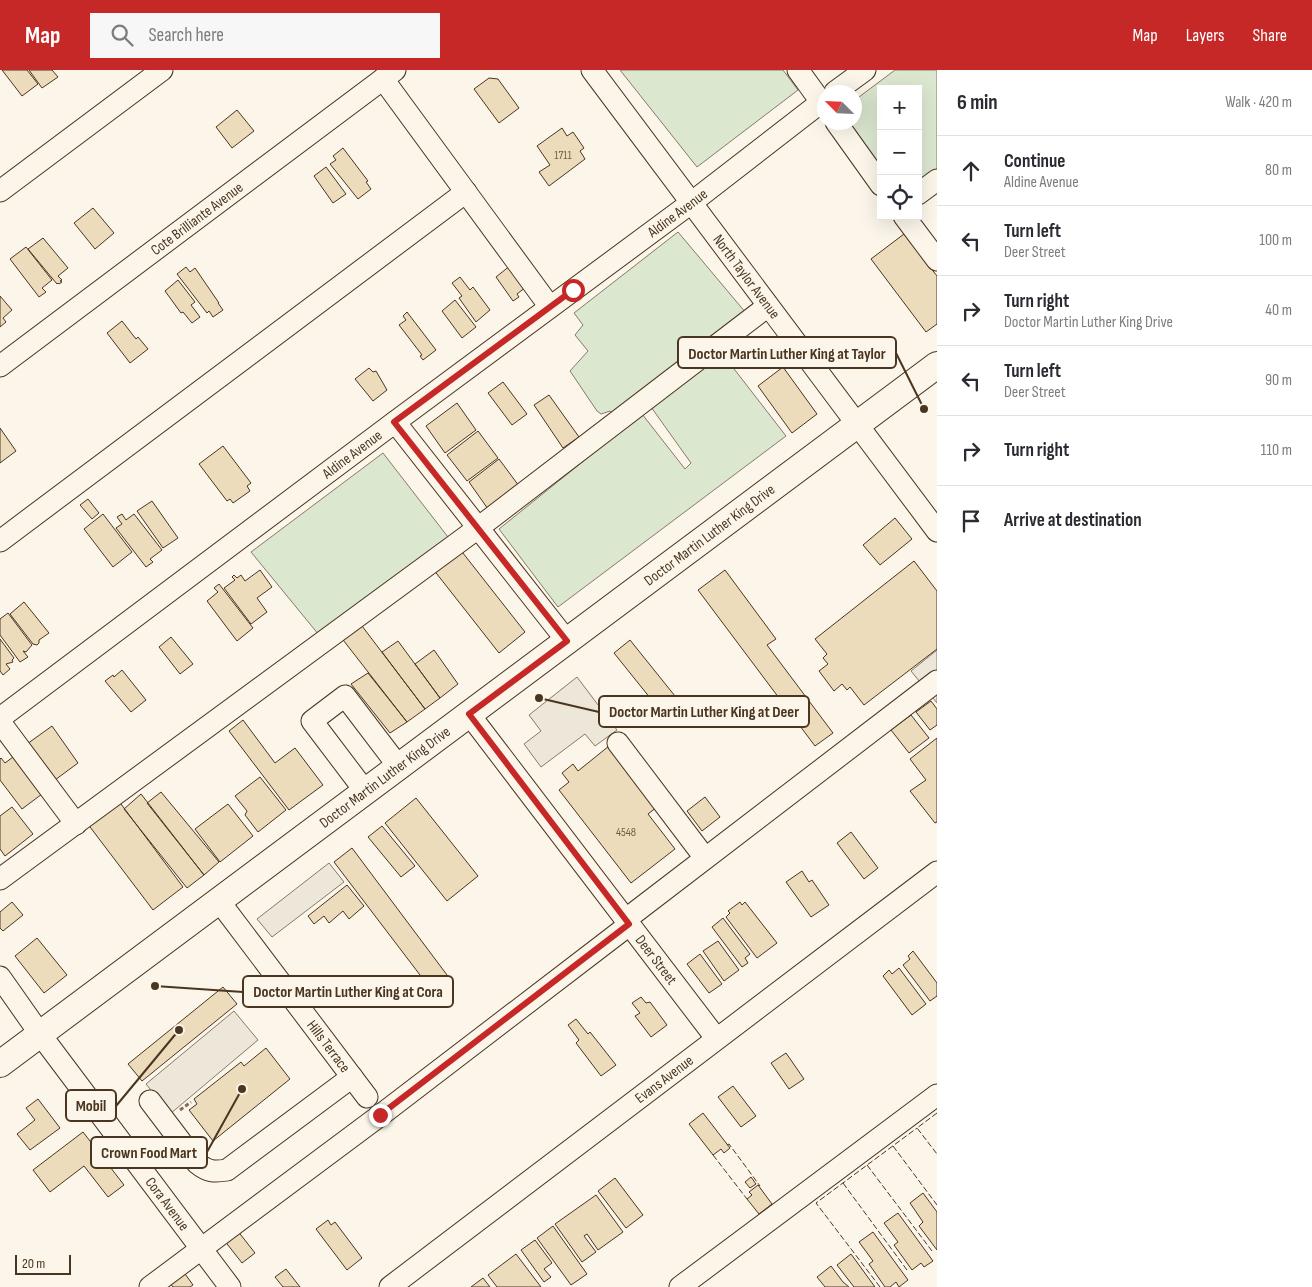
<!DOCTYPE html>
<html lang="en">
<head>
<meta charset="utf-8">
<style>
	body { margin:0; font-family:"Sofia Sans Condensed",sans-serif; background:#f7f7f7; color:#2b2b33 }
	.controls { position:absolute; right:15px; top:15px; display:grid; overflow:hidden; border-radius:0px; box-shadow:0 5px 20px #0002 }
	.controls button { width:45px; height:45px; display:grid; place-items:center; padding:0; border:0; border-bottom:1px solid #e1e1e2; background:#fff; color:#2b2b33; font:25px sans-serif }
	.compass { position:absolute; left:817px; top:15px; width:45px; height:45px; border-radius:50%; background:#fff; box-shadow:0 5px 20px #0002; rotate:294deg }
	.scale { position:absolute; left:15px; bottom:12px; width:56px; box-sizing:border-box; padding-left:5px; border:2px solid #4a3520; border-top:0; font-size:14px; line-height:18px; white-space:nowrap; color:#4a3520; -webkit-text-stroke:4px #fbf6e9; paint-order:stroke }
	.stop { position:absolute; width:15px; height:15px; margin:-11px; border:4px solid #c62828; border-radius:50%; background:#fff }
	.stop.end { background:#c62828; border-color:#fff; box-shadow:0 1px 5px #0008 }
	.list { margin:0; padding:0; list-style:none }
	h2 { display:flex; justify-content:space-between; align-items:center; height:65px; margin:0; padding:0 20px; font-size:21px }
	h2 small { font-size:16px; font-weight:400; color:#7c7c81 }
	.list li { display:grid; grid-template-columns:32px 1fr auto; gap:15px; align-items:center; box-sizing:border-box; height:70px; padding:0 20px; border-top:1px solid #e1e1e2 }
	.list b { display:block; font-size:19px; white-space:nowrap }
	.list p { margin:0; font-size:16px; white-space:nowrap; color:#7c7c81 }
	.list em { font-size:16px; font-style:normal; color:#7c7c81 }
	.icon { flex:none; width:28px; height:28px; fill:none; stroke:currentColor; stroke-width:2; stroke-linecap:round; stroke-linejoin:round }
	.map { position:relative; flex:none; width:937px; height:1217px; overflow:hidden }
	header { display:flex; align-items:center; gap:30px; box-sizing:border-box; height:70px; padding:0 25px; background:#c62828; color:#fff }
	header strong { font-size:24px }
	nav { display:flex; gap:28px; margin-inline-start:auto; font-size:18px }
	.search { width:350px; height:45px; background:#f7f7f7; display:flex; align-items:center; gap:12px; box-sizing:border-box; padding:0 18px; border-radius:0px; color:#7c7c81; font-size:19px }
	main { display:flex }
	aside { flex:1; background:#fff }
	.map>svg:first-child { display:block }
</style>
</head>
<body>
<header>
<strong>Map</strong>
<div class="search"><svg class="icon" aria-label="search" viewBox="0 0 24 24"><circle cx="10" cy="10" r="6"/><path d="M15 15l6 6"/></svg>Search here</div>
<nav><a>Map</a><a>Layers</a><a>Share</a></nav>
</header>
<main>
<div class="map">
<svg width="937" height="1217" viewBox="0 0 937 1217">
	<rect width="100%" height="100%" fill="#fbf6e9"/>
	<!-- green -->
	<path fill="#dce7d0" stroke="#887966" d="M620 0H783L798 20 697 97Z
		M895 0H937V104L918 118V19H881V103L843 53 854 52 855 30Z
		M678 162 746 243 612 343 610 341 601 344 597 341 570 301 588 281 575 265 583 255 574 243Z
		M721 282 786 366 558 537 499 459 642 344 685 399 691 393 651 337Z
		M383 383 448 467 319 565 251 482Z"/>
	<!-- parking -->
	<path fill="#ede7d9" stroke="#887966" d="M937 580V633L911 601Z
		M577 607 617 660 595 676 585 664 541 697 524 674 541 661 529 645Z
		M329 793 344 812 272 867 257 849Z
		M234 941 258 970 170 1044 146 1014Z"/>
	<!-- building -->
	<path fill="#ecdcbc" stroke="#4a3520" d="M2 0H27L38 14 22 26Z
		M29 0H52L58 7 42 18Z
		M489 8 498 9 519 38 499 53 474 19Z
		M237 40 254 61 232 78 216 57Z
		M562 58 567 66 573 62 584 78 580 81 585 89 549 116 539 102 550 95 537 76Z
		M343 78 368 111 366 112 371 119 358 129 330 94 336 90 333 86Z
		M326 97 346 124 333 133 314 106Z
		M93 138 114 163 95 179 74 153Z
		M904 164 937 206V254L926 262 871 189Z
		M43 168 68 198 58 206 62 210 60 211 62 212 59 214 58 213 57 214 28 179Z
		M26 177 52 210 42 218 46 222 39 227 10 189Z
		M511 195 526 217 517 224 519 227 513 231 496 207Z
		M186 197 190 202 195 198 219 233H218L223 240 213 247 209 241 207 243 177 204Z
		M460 207 470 220 473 217 490 240 476 252 459 228 462 226 452 213Z
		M178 210 195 232 191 235 200 247 192 253 183 242 181 243 165 221Z
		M0 226 12 240 3 248 6 252 0 257Z
		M455 230 476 257 462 268 442 241Z
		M407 242 436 280 423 290 420 286 422 285 399 255 406 250 403 246Z
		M122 251 136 269 138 267 148 279 130 293 107 263Z
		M783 297 817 344 792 363 758 316Z
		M369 298 373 302 376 301 387 320 373 331 355 309Z
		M503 312 527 344 512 355 488 323Z
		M549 325 579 367 563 378 534 335Z
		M457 333 476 360 445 383 426 356Z
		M0 358 16 381 0 393Z
		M478 361 498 388 467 411 447 385Z
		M223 376 251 413 247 416 250 421 233 433 230 429 227 431 199 394Z
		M499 389 519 416 488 439 469 412Z
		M88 429 99 443 92 449 80 435Z
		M152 431 178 468 163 478 137 441Z
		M103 444 132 482 113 497 84 459Z
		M122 444 126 450 134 444 162 480 150 489 153 492 146 497 116 458 122 454 117 447Z
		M895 448 912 469 880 495 863 475Z
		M459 478 525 562 499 583 433 499Z
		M914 491 937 521V579L864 635 850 617 847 620 842 614 834 621 819 601 828 594 823 588 827 584 815 569Z
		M260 500 272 517 257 528 267 542 251 554 224 518 235 510 232 507 234 505 237 508 241 505 245 511Z
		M725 500 776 569 767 575 833 663 815 676 698 520Z
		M219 514 253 558 237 571 207 531 218 522 214 518Z
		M24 532 49 563 39 570V573L37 575 33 574 10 544Z
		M8 543 32 575 26 582 23 581 28 587 20 592 0 565V549Z
		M359 552 425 639 407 652 340 566Z
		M171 567 193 594 180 604 159 577Z
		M0 569 14 588 12 590 13 592 6 594 10 599 3 605 0 601Z
		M630 570 683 636 667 649 614 583Z
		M398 571 440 628 425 639 382 582Z
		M434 580 458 614 440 628 415 594Z
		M122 600 146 630 131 642 105 611 113 605 114 607Z
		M368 603 407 652 390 663 351 614Z
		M931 631 937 639V655L930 660 916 642Z
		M911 645 929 668 909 683 891 660Z
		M243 650 275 693 295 678 323 715 289 740 229 661Z
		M52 656 78 693 55 710 27 674Z
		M937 668V752L935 753 910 721 926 710 910 689Z
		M609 676 657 737 648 744 675 779 631 813 559 720 569 712 562 703 573 694 578 701Z
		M13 687 42 724 22 739 0 710V689L1 688 5 693Z
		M260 707 286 740 258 762 245 745 247 741 235 726Z
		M161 722 219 792 204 805 147 733Z
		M141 724 204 805 187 818 124 739Z
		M705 727 720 747 702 761 687 741Z
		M416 728 478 806 447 831 385 753Z
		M118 730 183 817 153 840 87 753Z
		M228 734 253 766 220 792 195 759Z
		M12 737 33 764 5 786 0 779V746Z
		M382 756 415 796 401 807 368 767Z
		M851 762 878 798 864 809 837 773Z
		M352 778 453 913 436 926 334 792Z
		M802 801 809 812 812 810 829 835 811 847 786 812Z
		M347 815 364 836 349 849 343 841 329 853 324 846 314 854 308 846Z
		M12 832 23 845 3 861 0 858V842Z
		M740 832 742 835 745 832 777 873 757 888 726 847 730 843 728 841Z
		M723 848 750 884 745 888 748 893 742 897 712 857Z
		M37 868 67 905 44 923 15 886Z
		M718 871 739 900 724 911 703 881Z
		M913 881 937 913V926L930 931 903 895 910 889 908 886Z
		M700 884 722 914 709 923 687 894Z
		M899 898 926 934 912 945 883 906 889 900 892 904Z
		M223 917 237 934 142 1011 128 994Z
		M641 927 646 933 650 932 667 955 651 967 635 946 640 943 632 933Z
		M576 949 588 964 590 962 616 995 601 1006 576 973 579 970 568 955Z
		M266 978 290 1009 213 1071 189 1040 197 1034 194 1029 241 992 244 996Z
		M786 983 804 1009 789 1019 771 993Z
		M733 1016 756 1046 741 1057 718 1027Z
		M38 1029 60 1058 30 1080 17 1064 35 1050 26 1038Z
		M703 1043 730 1078 724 1083 721 1079 713 1085 689 1054Z
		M83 1062 124 1115 108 1127 84 1096 50 1122 33 1100Z
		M751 1107 756 1114 750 1118 745 1112Z
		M615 1108 643 1145 626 1158 598 1121Z
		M758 1115 772 1134 759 1144 747 1129 752 1125 749 1122Z
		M923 1123 937 1142V1180L919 1156 923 1152 910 1133Z
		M596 1125 623 1162 598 1180 587 1164 584 1166 596 1182 582 1192 555 1154Z
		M898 1143 933 1191 924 1197 921 1193 912 1200 894 1175 898 1172 884 1153Z
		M328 1150 331 1155 335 1152 362 1188 347 1200 316 1159Z
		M553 1156 587 1204 571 1215 537 1168Z
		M237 1160 255 1183 242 1193 224 1170Z
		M873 1162 908 1210 899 1217 896 1212 890 1217H885L869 1194 873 1191 859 1172Z
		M535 1170 552 1193 544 1199 551 1207 544 1212 521 1180Z
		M516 1184 541 1217H497L488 1205Z
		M851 1184 875 1217H854L837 1195Z
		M831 1196 843 1212 849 1217H825L817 1207Z
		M286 1199 300 1217H283L275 1207Z
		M183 1201 193 1215 190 1217H173L169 1212Z
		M483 1208 490 1217H471Z"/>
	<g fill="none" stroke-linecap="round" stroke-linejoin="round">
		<defs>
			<g id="minor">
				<path id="s1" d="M592 0 937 461"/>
				<path d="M798 0 824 36"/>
				<path d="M383 9 550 237"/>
				<path d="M835 22 865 0"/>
				<path d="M836 52 881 115"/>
				<path d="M0 121 162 0"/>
				<path d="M918 124 937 110"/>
				<path d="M904 146 937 190"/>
				<path id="s2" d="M0 296 395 0"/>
				<path d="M395 352 567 571"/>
				<path d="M0 471 466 122"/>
				<path id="s3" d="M469 644 716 968"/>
				<path id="s4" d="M0 648 395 352 691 133 824 30"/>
				<path d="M0 652 76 754"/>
				<path d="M618 673 705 788"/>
				<path d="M365 721 312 651 345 626 399 697"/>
				<path d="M0 809 478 458 768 236"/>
				<path id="s5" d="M219 831 367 1027"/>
				<path d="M625 850 937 611"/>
				<path id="s6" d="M0 907 40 964 230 1217"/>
				<path d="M150 1031 197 1093C208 1102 214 1102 227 1100L352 1007"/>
				<path d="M150 1217 386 1041 629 855"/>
				<path id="s7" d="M390 1217 937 802"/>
				<path d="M680 1217 937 1025"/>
			</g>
			<g id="major">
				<path id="s8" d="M0 994 937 295"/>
			</g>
		</defs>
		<!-- minor casing -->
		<use href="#minor" stroke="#4a3520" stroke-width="23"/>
		<!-- major casing -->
		<use href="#major" stroke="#4a3520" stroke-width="28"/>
		<!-- path -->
		<path stroke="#7f6f5c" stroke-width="3" stroke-dasharray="4 2.5" stroke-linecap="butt" d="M180 1040 191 1032"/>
		<!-- minor -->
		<use href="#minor" stroke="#fbf6e9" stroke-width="21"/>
		<!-- major -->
		<use href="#major" stroke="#fbf6e9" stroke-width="26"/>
		<!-- fence -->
		<path stroke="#4a3520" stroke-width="1" stroke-dasharray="6 2.5" stroke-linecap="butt" d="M937 1043 917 1058 937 1084
			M727 1075 729 1074 760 1116
			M893 1076 937 1135
			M713 1085 747 1129
			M867 1095 932 1181
			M843 1113 907 1200
			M880 1217 816 1133 917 1058"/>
	</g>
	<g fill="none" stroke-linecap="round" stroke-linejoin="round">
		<!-- route -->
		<path stroke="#c62828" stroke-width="6" d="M380 1045 629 854 469 644 567 571 394 352 573 220"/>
	</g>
	<g text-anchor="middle" stroke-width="4" stroke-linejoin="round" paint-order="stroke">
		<!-- number labels -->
		<g font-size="12" fill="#725f47">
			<text x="563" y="89">1711</text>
			<text x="626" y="766">4548</text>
		</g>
		<!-- street labels -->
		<g font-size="15" fill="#4a3520" stroke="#fbf6e9">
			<text dy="5" stroke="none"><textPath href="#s4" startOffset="845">Aldine Avenue</textPath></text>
			<text dy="5" stroke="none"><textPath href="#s2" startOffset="246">Cote Brilliante Avenue</textPath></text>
			<text dy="5" stroke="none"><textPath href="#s1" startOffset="258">North Taylor Avenue</textPath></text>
			<text dy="5" stroke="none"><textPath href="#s4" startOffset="440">Aldine Avenue</textPath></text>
			<text dy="5" stroke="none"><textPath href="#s8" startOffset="885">Doctor Martin Luther King Drive</textPath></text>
			<text dy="5" stroke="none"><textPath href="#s8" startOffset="480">Doctor Martin Luther King Drive</textPath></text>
			<text dy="5" stroke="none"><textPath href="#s3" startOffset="309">Deer Street</textPath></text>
			<text dy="5" stroke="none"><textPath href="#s5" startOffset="182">Hills Terrace</textPath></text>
			<text dy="5" stroke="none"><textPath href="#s7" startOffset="344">Evans Avenue</textPath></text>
			<text dy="5" stroke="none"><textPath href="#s6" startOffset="282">Cora Avenue</textPath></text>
		</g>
	</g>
	<!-- callouts -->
	<path fill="none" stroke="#4a3520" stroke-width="2" d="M924 339L896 283M539 628L599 642M155 916L243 922M179 960L116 1036M242 1019L207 1082"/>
	<g fill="#4a3520" stroke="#fbf6e9" stroke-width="2">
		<circle cx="924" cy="339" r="5"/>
		<circle cx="539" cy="628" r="5"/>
		<circle cx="155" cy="916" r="5"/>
		<circle cx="179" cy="960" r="5"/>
		<circle cx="242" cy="1019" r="5"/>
	</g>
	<g fill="#fbf6e9" stroke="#4a3520" stroke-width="2">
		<rect x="678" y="267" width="218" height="31" rx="5"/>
		<rect x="599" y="626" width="210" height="31" rx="5"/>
		<rect x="243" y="906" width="210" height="31" rx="5"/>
		<rect x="66" y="1020" width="50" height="31" rx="5"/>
		<rect x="91" y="1067" width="116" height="31" rx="5"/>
	</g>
	<g font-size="16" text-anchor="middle" font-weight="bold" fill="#4a3520">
		<text x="787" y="289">Doctor Martin Luther King at Taylor</text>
		<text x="704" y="647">Doctor Martin Luther King at Deer</text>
		<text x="348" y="927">Doctor Martin Luther King at Cora</text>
		<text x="91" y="1041">Mobil</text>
		<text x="149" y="1088">Crown Food Mart</text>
	</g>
</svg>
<div class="controls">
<button>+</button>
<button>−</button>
<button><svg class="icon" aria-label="locate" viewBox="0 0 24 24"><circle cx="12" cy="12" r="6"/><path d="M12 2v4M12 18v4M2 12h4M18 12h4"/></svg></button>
</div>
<svg class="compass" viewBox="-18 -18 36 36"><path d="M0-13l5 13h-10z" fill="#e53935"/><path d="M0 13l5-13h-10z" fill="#7c7c81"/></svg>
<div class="scale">20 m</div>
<div class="stop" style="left:573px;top:220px"></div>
<div class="stop end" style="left:380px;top:1045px"></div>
</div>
<aside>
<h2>6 min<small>Walk · 420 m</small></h2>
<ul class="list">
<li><svg class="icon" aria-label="ahead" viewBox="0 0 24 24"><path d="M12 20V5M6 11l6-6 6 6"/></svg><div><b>Continue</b><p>Aldine Avenue</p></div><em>80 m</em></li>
<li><svg class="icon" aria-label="left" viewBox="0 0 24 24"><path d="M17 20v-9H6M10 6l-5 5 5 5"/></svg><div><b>Turn left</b><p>Deer Street</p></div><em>100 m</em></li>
<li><svg class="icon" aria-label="right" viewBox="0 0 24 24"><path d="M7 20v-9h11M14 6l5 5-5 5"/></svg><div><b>Turn right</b><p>Doctor Martin Luther King Drive</p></div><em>40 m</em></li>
<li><svg class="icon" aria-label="left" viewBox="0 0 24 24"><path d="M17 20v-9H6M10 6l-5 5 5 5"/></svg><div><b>Turn left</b><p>Deer Street</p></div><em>90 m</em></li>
<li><svg class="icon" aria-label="right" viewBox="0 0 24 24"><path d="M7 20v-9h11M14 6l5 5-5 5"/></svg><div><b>Turn right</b></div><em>110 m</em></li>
<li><svg class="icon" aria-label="arrive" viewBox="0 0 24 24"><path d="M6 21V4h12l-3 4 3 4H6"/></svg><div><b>Arrive at destination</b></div></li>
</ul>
</aside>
</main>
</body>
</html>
